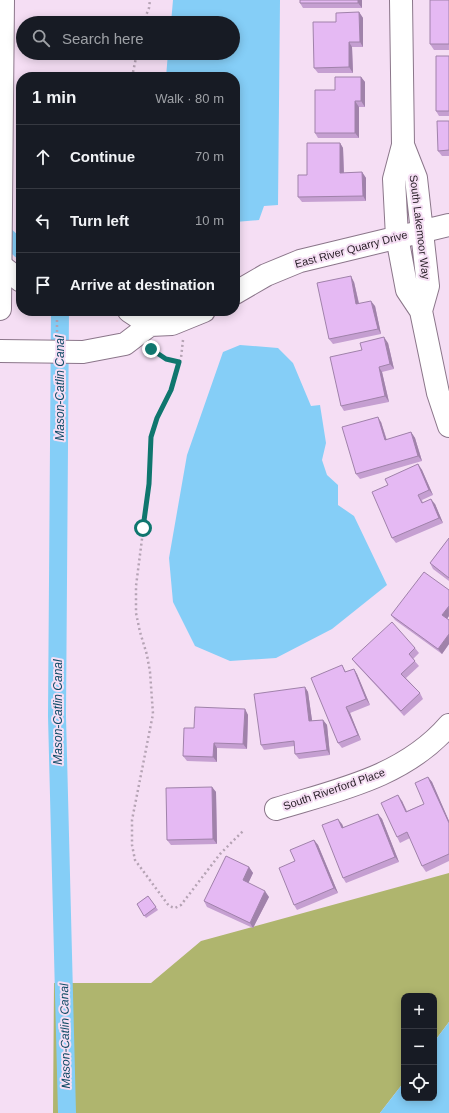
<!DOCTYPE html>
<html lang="en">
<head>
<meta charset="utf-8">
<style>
	body { margin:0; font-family:Helvetica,sans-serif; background:#20242c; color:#f1f3f6 }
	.controls { position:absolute; right:12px; bottom:12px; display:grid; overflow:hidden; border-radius:8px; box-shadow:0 2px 10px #0003 }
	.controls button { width:36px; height:36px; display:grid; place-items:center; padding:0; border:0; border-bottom:1px solid #363941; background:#171b24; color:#f1f3f6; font:20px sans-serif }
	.stop { position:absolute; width:12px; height:12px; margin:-9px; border:3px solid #0f766e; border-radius:50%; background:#fff }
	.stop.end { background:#0f766e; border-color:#fff; box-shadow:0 1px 4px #0008 }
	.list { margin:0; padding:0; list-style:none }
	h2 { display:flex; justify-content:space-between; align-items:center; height:52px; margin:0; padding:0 16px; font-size:17px }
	h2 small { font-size:13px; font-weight:400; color:#9ea1a6 }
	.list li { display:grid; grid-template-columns:26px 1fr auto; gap:12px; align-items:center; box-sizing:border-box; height:64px; padding:0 16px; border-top:1px solid #363941 }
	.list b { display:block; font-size:15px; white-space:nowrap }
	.list em { font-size:13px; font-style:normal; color:#9ea1a6 }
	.icon { flex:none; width:22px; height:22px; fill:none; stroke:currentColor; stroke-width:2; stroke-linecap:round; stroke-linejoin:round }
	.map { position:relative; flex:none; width:449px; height:1113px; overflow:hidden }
	.search { position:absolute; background:#171b24; box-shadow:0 2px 10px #0003; left:16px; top:16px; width:224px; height:44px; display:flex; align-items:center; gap:10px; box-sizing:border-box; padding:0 14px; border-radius:22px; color:#9ea1a6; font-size:15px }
	.panel { position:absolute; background:#171b24; box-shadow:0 2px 10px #0003; left:16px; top:72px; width:224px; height:244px; border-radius:16px }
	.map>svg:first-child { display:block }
</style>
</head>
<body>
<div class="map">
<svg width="449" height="1113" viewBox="0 0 449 1113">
	<rect width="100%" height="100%" fill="#f5def4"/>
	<!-- forest -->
	<path fill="#afb56e" d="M449 873V1022L434 1042V996H404V1082L380 1113H53L54 983H151L201 941Z"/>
	<!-- water -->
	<path fill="#85cef7" d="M173 0H280L278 205 264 206 259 220 235 222V77H166L168 53H233V23H171Z
		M240 345 278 348 293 363 311 406 320 405 326 443 322 460 327 475 338 485V505L354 516 387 585 332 629 276 658 230 661 195 646 173 602 169 558 187 455 223 352Z
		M449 1022V1113H380L404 1082V1098H434V1042Z"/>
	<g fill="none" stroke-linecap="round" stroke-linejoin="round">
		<!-- canal -->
		<path stroke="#85cef7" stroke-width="18" d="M0 231 21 250
			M60 311 57 716 67 1113"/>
		<defs>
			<path id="minor" d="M401 0 403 145
				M0 265 21 281
				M235 293 266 275 300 261 449 225
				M421 311 428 286 416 178 403 145 394 179 397 237 407 290 421 311 438 393 449 426
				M150 325 172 324 204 311
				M0 351 83 352 125 344 150 325 129 311
				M276 809C338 790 404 777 449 725"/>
			<path id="highway" d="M0 309 3 0"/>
		</defs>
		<!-- minor casing -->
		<use href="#minor" stroke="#8b768a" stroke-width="24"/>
		<!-- highway casing -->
		<use href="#highway" stroke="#8b768a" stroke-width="24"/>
		<!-- path -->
		<path stroke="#b5a3b4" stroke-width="2.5" stroke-dasharray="2 3" stroke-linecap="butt" d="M143 23 149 8 150 0
			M132 77 137 53
			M57 332V317
			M183 340 181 358 171 390 157 418 151 437 149 484 136 586V613L140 632 147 655 150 672 153 714 132 820V845L135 860 169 906 175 908 181 905 220 854 243 831
			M151 349 166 359 179 362"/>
		<!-- minor -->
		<use href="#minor" stroke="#fff" stroke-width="22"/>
		<!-- highway -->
		<use href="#highway" stroke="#fff" stroke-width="22"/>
	</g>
	<!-- wall -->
	<path fill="#c59fd1" d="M362 0V8H303L300 3Z
		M449 0V50H434L430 44Z
		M359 12 363 18V47H352L353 73H318L314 68 336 22Z
		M449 56V116H439L436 111Z
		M361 77 365 82V107H359V138H318L315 133 335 90Z
		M449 121V156H442L438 151Z
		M340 143 343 148 344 173 362 172 366 178V201L302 202 298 197 307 175Z
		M354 282 359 303 375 306 381 334 333 344 329 339Z
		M388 343 394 369 382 372 389 402 344 411 341 406 362 350Z
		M381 422 387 440 411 432 415 438 422 461 360 479 356 474Z
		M418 464 422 470 433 495 422 500 423 503 435 504 443 523 396 543 392 538 388 485Z
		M449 538V581L433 569 430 563Z
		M449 590V616L447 619 449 620V644L442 654 395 620 391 615Z
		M415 648 419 653 413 659 419 666 406 678 420 693 423 699 404 716 356 664 352 659Z
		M342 665 346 672 354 669 357 674 370 705 350 713 361 740 342 748 338 743Z
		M305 687 308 692 312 721 323 720 327 725 330 755 299 759 295 754 294 746 264 750 261 745Z
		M245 709 248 715 247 749 217 748V762L187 761 183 756 194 728Z
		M428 777 432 782 449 821V861L426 872 422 866 410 838 400 843 397 837 402 801 407 811 424 804Z
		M212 787 216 792 217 844 171 845 167 840Z
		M378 814 382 819 399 862 346 883 343 878 342 824 343 828Z
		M314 840 318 845 338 893 297 910 294 905 295 861Z
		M249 867 253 873 248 883 269 897 253 928 207 907 204 901Z
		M148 896 158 910 146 918 137 904Z"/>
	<!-- shaded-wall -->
	<path fill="#a082aa" d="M358 0H362V8L358 3Z
		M359 12 363 18V47L360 42Z
		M349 42 352 47 353 73 349 67Z
		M361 77 365 82V107L361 101Z
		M355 101 359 107V138L355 133Z
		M340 143 343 148 344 178 340 173Z
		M362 172 366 178V201L363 196Z
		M351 276 354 282 360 309 356 304Z
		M371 301 375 306 381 334 378 329Z
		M384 337 388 343 394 369 390 364Z
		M379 367 382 372 389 402 385 396Z
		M378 417 381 422 388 445 385 440Z
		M411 432 415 438 422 461 418 456Z
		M418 464 422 470 433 495 429 490Z
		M431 499 435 504 443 523 439 518Z
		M449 606V616L446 620 442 615Z
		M449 634V644L442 654 438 649Z
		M354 669 357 674 370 705 366 699Z
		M305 687 308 692 313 727 309 721Z
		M346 707 350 713 361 740 358 735Z
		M245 709 248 715 247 749 243 744Z
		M323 720 327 725 330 755 327 750Z
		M214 743 217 748V762L213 757Z
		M428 777 432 782 449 821V823Z
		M212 787 216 792 217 844 213 839Z
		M398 795 402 801 409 817 406 812Z
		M378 814 382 819 399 862 395 857Z
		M338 819 342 824 346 833 342 828Z
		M314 840 318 845 338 893 334 888Z
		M249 867 253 873 247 886 243 880Z
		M265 891 269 897 253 928 250 923Z"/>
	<!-- building -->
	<path fill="#e5b9f3" stroke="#a082aa" d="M300 0H358V3H300Z
		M430 0H449V44H430Z
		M359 12 360 42H349V67L314 68 313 22H336V13Z
		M436 56H449V111H436Z
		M335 77H361V101H355V133H315V90H335Z
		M437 121H449V150L438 151Z
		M307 143H340V173L362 172 363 196 298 197V175H307Z
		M351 276 356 304 371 301 378 329 329 339 317 283Z
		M384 337 390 364 379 367 385 396 341 406 330 357 362 350 360 343Z
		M378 417 385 440 411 432 418 456 356 474 342 427Z
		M418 464 429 490 418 495 422 503 431 499 439 518 392 538 372 492 388 485 385 479Z
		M449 538V578L430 563Z
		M424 572 449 590V606L442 615 449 620V634L438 649 391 615Z
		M392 622 415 648 409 654 415 661 401 674 420 693 401 711 352 659Z
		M342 665 345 672 354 669 366 699 346 707 358 735 338 743 311 678Z
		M305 687 309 721 323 720 327 750 295 754 294 741 261 745 254 694Z
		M195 707 245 709 243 744 214 743 213 757 183 756 184 728H194Z
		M428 777 449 823V854L422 866 407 832 397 837 381 803 398 795 406 812 424 804 415 783Z
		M212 787 213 839 167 840 166 788Z
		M378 814 395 857 343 878 322 825 338 819 342 828Z
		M314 840 334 888 294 905 279 868 295 861 290 850Z
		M226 856 249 867 243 880 265 891 250 923 204 901Z
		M148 896 156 907 144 916 137 904Z"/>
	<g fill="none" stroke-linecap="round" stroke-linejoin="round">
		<!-- route -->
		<path stroke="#0f766e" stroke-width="5" d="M143 528 149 484 151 437 157 418 171 390 179 362 166 359 151 349"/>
	</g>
	<g text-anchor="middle" stroke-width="4" stroke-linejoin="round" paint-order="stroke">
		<!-- street labels -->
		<g font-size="11" fill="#241b23" stroke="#f5def4">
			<text transform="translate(420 227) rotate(83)" y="4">South Lakemoor Way</text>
			<text transform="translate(351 249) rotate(-15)" y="4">East River Quarry Drive</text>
			<text transform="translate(334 789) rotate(-19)" y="4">South Riverford Place</text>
		</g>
		<!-- water labels -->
		<g font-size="12" font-style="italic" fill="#0e4a65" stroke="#f5def4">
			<text transform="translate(60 388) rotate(-90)" y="4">Mason-Catlin Canal</text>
			<text transform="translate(58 712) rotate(-90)" y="4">Mason-Catlin Canal</text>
			<text transform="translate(65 1036) rotate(-91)" y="4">Mason-Catlin Canal</text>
		</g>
	</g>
</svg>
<div class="controls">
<button>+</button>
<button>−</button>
<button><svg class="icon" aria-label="locate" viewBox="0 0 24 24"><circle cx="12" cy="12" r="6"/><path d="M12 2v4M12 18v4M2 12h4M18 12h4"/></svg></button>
</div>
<div class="stop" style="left:143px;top:528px"></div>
<div class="stop end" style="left:151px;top:349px"></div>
<div class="search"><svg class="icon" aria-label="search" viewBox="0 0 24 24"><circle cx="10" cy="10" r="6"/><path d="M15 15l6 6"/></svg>Search here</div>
<section class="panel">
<h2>1 min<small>Walk · 80 m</small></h2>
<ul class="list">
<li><svg class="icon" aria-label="ahead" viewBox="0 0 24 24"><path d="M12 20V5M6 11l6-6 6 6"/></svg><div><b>Continue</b></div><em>70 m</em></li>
<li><svg class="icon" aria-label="left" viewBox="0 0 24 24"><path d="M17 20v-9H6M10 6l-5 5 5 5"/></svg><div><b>Turn left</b></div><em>10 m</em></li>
<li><svg class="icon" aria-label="arrive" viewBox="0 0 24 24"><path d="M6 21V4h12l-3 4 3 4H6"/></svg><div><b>Arrive at destination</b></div></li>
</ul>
</section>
</div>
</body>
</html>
